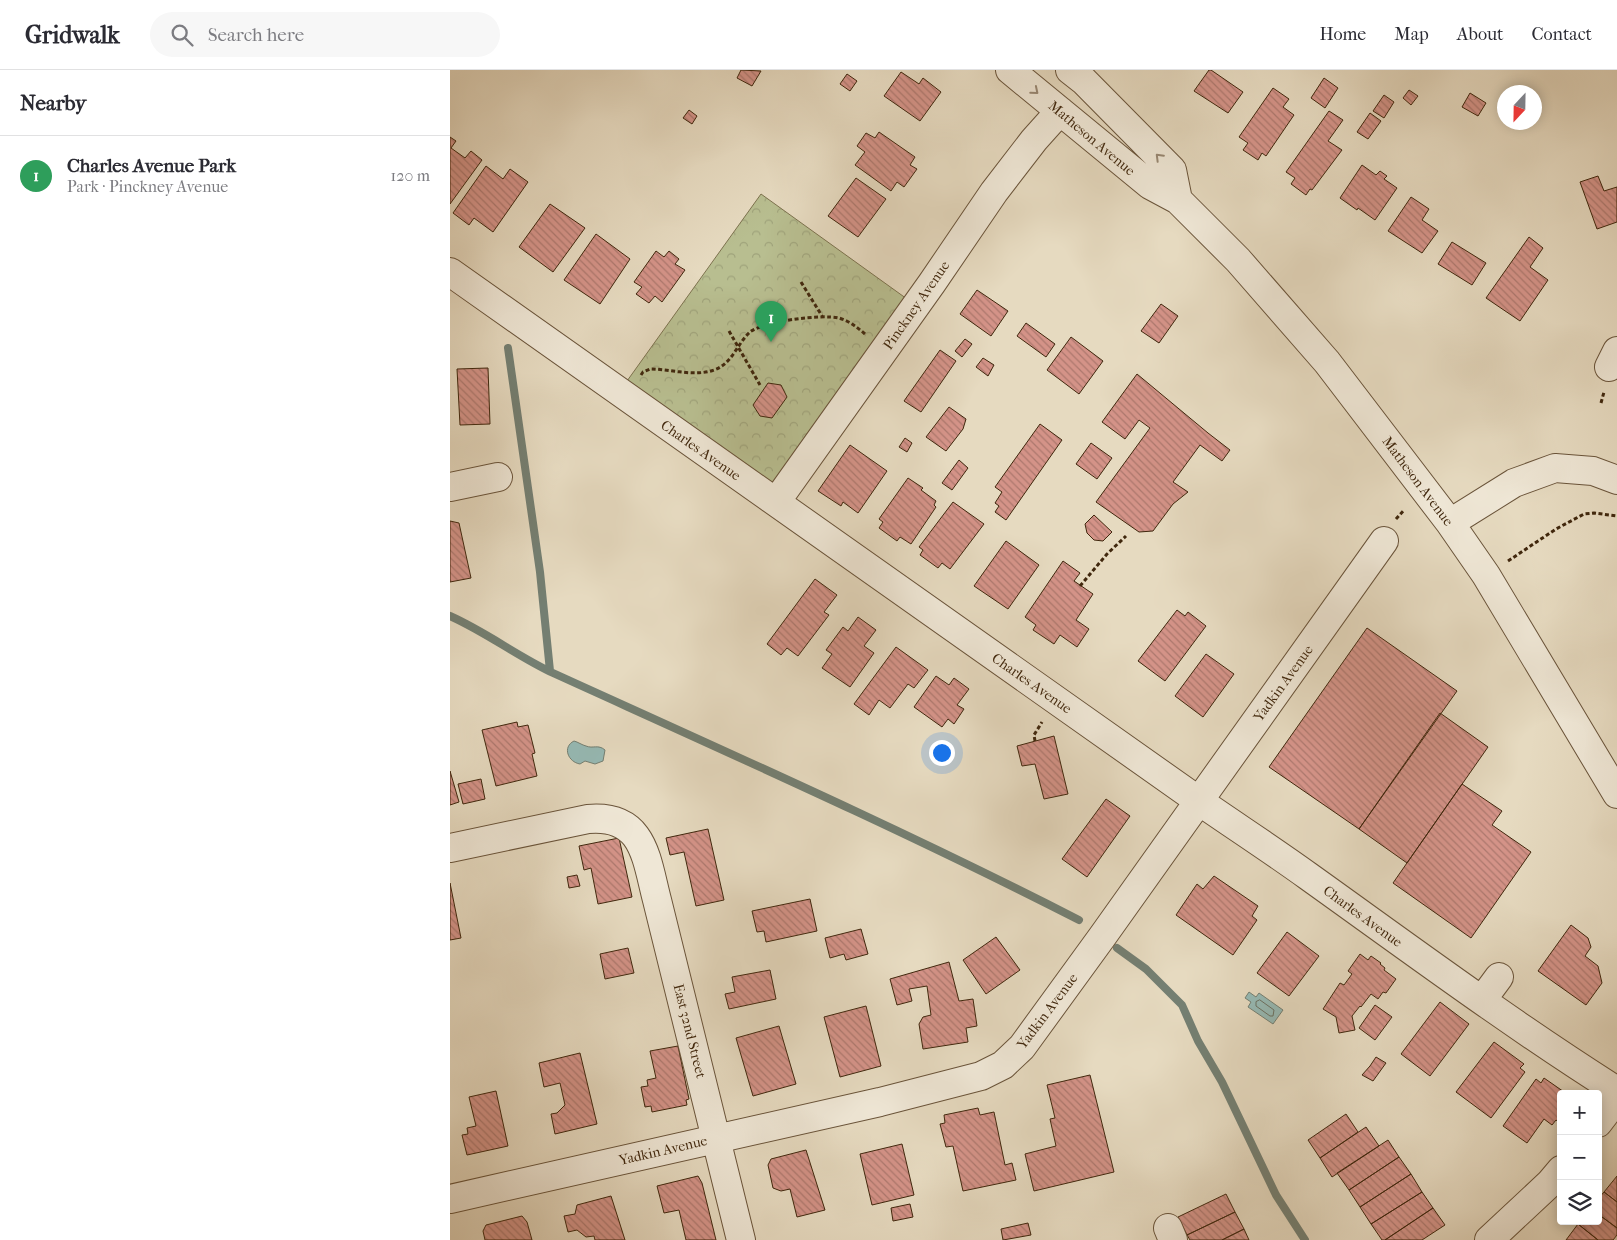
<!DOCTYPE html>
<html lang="en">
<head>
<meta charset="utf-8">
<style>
	body { margin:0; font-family:"IM FELL French Canon",serif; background:#f7f7f7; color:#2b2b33 }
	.controls { position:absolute; right:15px; bottom:15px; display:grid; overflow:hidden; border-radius:5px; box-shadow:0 2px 12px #0003 }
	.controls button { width:45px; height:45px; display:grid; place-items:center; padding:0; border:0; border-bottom:1px solid #e1e1e2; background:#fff; color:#2b2b33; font:25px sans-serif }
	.compass { position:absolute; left:1047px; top:15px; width:45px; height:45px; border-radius:50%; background:#fff; box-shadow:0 2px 12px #0003; rotate:202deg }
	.you { position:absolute; left:491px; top:682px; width:18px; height:18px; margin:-12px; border:4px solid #fff; border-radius:50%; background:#1a73e8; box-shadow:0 0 0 8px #1a73e833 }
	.badge { display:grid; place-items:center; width:32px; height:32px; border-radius:50%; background:#8f2418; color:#fff; font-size:16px; font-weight:700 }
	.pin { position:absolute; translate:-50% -41px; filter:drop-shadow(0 1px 2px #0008) }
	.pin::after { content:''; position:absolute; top:26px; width:18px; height:15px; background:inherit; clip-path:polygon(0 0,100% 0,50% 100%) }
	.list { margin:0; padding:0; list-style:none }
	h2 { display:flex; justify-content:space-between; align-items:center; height:65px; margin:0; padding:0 20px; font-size:21px }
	h2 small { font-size:16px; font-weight:400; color:#7c7c81 }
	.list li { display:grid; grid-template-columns:32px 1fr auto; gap:15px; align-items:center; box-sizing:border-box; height:80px; padding:0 20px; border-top:1px solid #e1e1e2 }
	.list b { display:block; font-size:19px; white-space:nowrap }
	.list p { margin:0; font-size:16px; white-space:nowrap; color:#7c7c81 }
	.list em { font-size:16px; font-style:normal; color:#7c7c81 }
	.icon { flex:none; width:28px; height:28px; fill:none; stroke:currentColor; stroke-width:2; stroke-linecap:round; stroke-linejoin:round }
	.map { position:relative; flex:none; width:1167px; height:1170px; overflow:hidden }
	header { display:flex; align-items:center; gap:30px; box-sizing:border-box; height:70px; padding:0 25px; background:#fff; border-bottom:1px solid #e1e1e2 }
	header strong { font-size:24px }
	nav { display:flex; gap:28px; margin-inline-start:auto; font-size:18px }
	.search { width:350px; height:45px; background:#f7f7f7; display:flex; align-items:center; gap:12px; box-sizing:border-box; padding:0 18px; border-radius:28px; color:#7c7c81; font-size:19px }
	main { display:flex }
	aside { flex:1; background:#fff }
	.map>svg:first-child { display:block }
</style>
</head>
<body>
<header>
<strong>Gridwalk</strong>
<div class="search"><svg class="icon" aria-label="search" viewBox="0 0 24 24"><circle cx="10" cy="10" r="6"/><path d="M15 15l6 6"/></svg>Search here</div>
<nav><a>Home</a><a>Map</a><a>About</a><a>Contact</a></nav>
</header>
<main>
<aside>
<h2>Nearby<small></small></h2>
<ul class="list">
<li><span class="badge" style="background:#2e9e5b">1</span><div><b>Charles Avenue Park</b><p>Park · Pinckney Avenue</p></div><em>120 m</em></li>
</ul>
</aside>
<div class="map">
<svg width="1167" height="1170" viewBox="0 0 1167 1170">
	<defs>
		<pattern id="park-crowns" width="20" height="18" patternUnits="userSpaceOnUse" patternTransform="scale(1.25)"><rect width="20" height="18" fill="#b8be90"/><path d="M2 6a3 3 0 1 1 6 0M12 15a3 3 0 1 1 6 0" fill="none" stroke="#9fa37b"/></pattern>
		<pattern id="building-back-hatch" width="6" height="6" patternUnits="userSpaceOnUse" patternTransform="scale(1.25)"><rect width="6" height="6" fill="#d49388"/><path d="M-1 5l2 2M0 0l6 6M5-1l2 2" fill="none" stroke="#ad786e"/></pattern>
	</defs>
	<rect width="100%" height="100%" fill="#e6dac0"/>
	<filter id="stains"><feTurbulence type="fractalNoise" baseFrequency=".004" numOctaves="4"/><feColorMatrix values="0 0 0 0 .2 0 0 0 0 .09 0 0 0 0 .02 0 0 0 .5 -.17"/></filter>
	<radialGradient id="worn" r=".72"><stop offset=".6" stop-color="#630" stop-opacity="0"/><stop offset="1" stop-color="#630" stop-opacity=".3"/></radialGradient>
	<!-- park -->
	<path fill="url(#park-crowns)" stroke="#7c724e" d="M311 124 464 234 325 427 172 318Z"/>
	<!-- water -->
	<path fill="#96bab5" stroke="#747f72" d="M124 671C128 672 132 675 136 676 143 679 148 674 155 680L153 691 145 694 135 691 130 694C118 692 112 677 124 671Z
		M799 922 806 927 809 923 833 940 823 954 798 937 801 932 795 928Z"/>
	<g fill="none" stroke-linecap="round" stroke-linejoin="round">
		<!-- shore -->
		<path stroke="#6b7061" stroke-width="1" d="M810 930 824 940 823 946H820L806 936V932Z"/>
		<!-- stream -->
		<path stroke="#747f72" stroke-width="8" d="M58 278 90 502 100 601
			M0 546C36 562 67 586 103 603 279 683 457 762 629 850
			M667 878 696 899 732 935 748 971 772 1012 826 1125 855 1170"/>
	</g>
	<!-- building -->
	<path fill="url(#building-back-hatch)" stroke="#40270d" d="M291 0 311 1 302 16 287 8Z
		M759 0H761L793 22 778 43 744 21Z
		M451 2 469 14 473 8 491 22 470 51 434 26Z
		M397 4 407 11 400 21 390 14Z
		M874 8 888 18 875 38 861 28Z
		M823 18 839 29 833 37 844 45 816 86 812 83 808 90 793 80 798 73 789 67Z
		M959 20 968 26 961 35 953 28Z
		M1020 23 1036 33 1028 46 1012 37Z
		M934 25 944 32 934 48 923 41Z
		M239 40 247 46 242 54 233 48Z
		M879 41 893 50 878 71 892 80 862 120 860 119 856 125 841 114 845 108 836 102Z
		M920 43 931 51 918 69 907 62Z
		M429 62 465 87 460 95 467 99 454 117 447 112 441 121 405 95 415 82 407 76 416 63 425 68Z
		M0 67 6 71 1 78 15 88 21 81 32 90 0 134Z
		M912 95 926 105 930 101 937 106 934 109 947 118 925 150 908 138 907 140 890 128Z
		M36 96 53 109 60 99 78 112 43 162 24 148 19 155 3 143Z
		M1148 106 1154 121 1167 117V152L1147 159 1130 112Z
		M406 108 436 129 408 167 378 146Z
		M961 127 979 139 972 150 988 161 972 183 938 161Z
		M100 134 135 158 103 202 69 177Z
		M146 164 180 189 150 234 114 210Z
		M1079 167 1093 178 1080 197 1098 210 1070 251 1036 228Z
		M1002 172 1036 193 1022 215 988 194Z
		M206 181 214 187 219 181 229 189 225 194 235 200 212 232 205 226 199 233 186 224 192 217 184 212Z
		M527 220 558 241 541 266 510 244Z
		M711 234 728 246 709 273 691 261Z
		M576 253 605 274 596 287 567 266Z
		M621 267 653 291 629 324 597 300Z
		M515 269 522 274 512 287 505 281Z
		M490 280 506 291 471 342 454 331Z
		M533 288 544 295 538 306 526 297Z
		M38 298 40 354 10 355 7 299Z
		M687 304 758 363 780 380 772 391 750 375 723 412 738 422 723 434 703 461 689 462 646 432 700 358 689 350 675 369 652 352Z
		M318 313 331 315 337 327 322 348 310 346 303 335Z
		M499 337 516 349 513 359 496 381 476 367Z
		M590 354 612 370 556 450 545 442 549 436 545 433 552 422 545 417Z
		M455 368 462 373 457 382 449 377Z
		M641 373 662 388 647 409 626 394Z
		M400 375 437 401 408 443 393 432 391 436 368 421Z
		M509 390 518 398 502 420 492 413Z
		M458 408 473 418 471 420 486 431 484 435 486 437 461 474 450 467 447 471 429 458 433 452 429 449Z
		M503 432 534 454 500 499 492 493 488 498 470 485 473 480 469 477Z
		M644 445 662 462 653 471 644 470 637 463 635 454Z
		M0 451 9 453 21 508 0 512Z
		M556 471 589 495 558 539 524 516Z
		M613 491 630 503 624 511 643 524 626 550 639 559 627 577 610 565 604 574 583 560 586 555 575 547Z
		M365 509 387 525 374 542 379 545 348 586 337 578 331 585 317 574Z
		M727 540 735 546 738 542 756 556 715 611 688 591Z
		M408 547 426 560 414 576 424 583 400 617 372 598 382 584 376 580 393 557 398 561Z
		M917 558 1007 621 909 759 819 697Z
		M446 577 478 600 464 618 458 614 440 638 429 630 419 645 404 634Z
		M756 584 784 604 753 647 725 626Z
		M486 606 499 615 504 608 519 619 507 635 514 639 504 654 498 649 492 657 464 637Z
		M990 643 1038 677 957 793 909 759Z
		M67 652 68 657 78 655 85 683 82 684 87 706 46 716 32 660Z
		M604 666 618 724 594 729 585 694 572 696 567 676Z
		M0 701 9 732 0 735Z
		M31 709 35 729 13 734 8 714Z
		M1012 714 1052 741 1042 755 1081 782 1021 868 943 813Z
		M656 729 680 746 637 807 612 789Z
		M258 759 274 830 246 836 234 782 220 785 216 768Z
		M169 768 182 827 148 834 141 798 134 800 129 776Z
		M127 805 130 816 119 818 117 807Z
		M764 806 808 836 802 846 807 850 783 885 726 845 747 814 753 819Z
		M0 813 11 868 0 870Z
		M360 829 367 861 316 872 314 861 307 862 302 841Z
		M1121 855 1138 868 1141 877 1135 886 1148 896 1152 913 1136 935 1088 901Z
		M411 859 418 884 396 890 394 884 380 888 375 868Z
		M837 862 869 886 839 926 807 903Z
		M546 867 570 900 536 924 513 890Z
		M178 878 184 903 155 909 150 884Z
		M910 884 918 890 921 886 931 893 930 894 935 898 934 900 946 909 936 923 933 922 928 929 921 924 911 937 910 936 902 946 905 960 889 963 886 947 873 939 890 913 894 915 902 904 898 901Z
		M499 892 509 931 523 929 527 956 516 958 518 972 473 979 469 954 473 947 481 945 477 916 459 919 462 931 447 935 440 909Z
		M320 900 326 929 279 939 275 924 285 922 282 907Z
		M990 932 1019 954 980 1006 951 984Z
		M925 935 942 947 925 970 909 958Z
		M416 936 431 996 390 1007 374 947Z
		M329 956 346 1014 303 1026 286 968Z
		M1044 972 1074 994 1070 998 1075 1002 1041 1048 1006 1022Z
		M228 976 239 1029 236 1030 237 1035 202 1042 201 1036 195 1037 191 1017 198 1016 197 1010 206 1008 200 981Z
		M130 983 147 1054 105 1064 101 1044 107 1043 115 1035 110 1013 94 1017 89 993Z
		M926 987 936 993 923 1011 912 1005 920 996Z
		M640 1005 664 1102 584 1121 575 1084 606 1076 600 1049 605 1048 597 1015Z
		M1094 1008 1117 1024H1111V1054L1106 1050 1102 1055 1094 1049 1077 1073 1053 1056 1086 1009 1091 1013Z
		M46 1021 58 1076 17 1085 12 1065 18 1064 17 1058 26 1056 19 1027Z
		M528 1038 530 1045 544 1042 555 1095 562 1093 566 1110 513 1121 503 1076 496 1077 490 1054 495 1053 494 1045Z
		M896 1044 908 1062 870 1088 858 1070Z
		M916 1057 929 1076 882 1107 870 1088Z
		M938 1070 949 1087 899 1120 887 1103Z
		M452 1074 464 1125 422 1135 410 1084Z
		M356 1080 375 1140 347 1147 340 1119 331 1121 323 1118 318 1095 321 1089Z
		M949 1087 961 1104 910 1137 899 1120Z
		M961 1104 972 1122 921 1154 910 1137Z
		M248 1106 252 1113 266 1170H236L229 1140 214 1143 207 1116Z
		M1167 1106V1132L1154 1122Z
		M972 1122 983 1138 935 1170H932L921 1154Z
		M1154 1122 1167 1132V1158L1148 1144V1129Z
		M776 1124 785 1142 737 1165 728 1147Z
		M161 1126 175 1170H145L144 1166 136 1167 127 1160 118 1162 114 1146 125 1144 127 1135Z
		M460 1134 463 1147 443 1151 441 1138Z
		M983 1138 995 1155 972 1170H935Z
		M785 1142 794 1159 772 1170H740L737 1165Z
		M1148 1144 1167 1158V1165L1163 1170H1148L1128 1154 1131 1151H1148Z
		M72 1146 77 1152 82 1170H35L33 1161 36 1155Z
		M578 1153 581 1165 553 1170 551 1159Z
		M1128 1154 1148 1170H1116Z
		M794 1159 799 1170H772Z"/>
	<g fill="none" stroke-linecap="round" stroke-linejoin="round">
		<defs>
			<path id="minor" d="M560 0 700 115 728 130 788 190 877 292 1000 453 1036 505 1167 724
				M620 0 634 11 722 100 728 130
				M0 202 749 731C785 756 822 780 858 806 960 879 1061 954 1167 1021
				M1159 297 1167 281
				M0 417 48 407
				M326 432 482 213 544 122 584 70 610 41
				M1000 453 1064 413 1105 398 1143 401 1167 410
				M0 778 138 749C194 744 196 788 207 830L291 1170
				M1032 930 1049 907
				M1148 1053 1167 1028
				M0 1129 430 1032 531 1006 553 995 572 977 652 867 934 471
				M718 1158 723 1170
				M1039 1170 1100 1113 1111 1100"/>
		</defs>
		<!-- minor casing -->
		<use href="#minor" stroke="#6a543a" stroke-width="30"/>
		<!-- path -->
		<path stroke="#40270d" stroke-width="3" stroke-dasharray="4 2.5" stroke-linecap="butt" d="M351 212 372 246
			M279 261 310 315
			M191 305 193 302 200 299C220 299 244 307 264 300 282 294 287 274 300 262 314 251 372 244 389 248 399 251 407 257 415 264
			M1151 333 1154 322
			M946 449 954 440
			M1058 491 1106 459 1134 444 1144 443 1167 446
			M630 516 657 484 676 466
			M585 671 584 665 592 652"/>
		<!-- minor -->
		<use href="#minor" stroke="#efe7d6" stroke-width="28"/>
	</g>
	<!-- one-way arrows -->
	<defs><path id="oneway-chevron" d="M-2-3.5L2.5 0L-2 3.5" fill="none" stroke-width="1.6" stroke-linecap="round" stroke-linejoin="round" transform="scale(1.25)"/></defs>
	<g stroke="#988772">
		<use href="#oneway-chevron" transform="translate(585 21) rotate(40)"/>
		<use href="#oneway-chevron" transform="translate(709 87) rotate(-135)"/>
	</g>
	<g text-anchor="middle" stroke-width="5" stroke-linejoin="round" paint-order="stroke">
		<!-- street labels -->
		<g font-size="14" fill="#40270d" stroke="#efe7d6">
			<text transform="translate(642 68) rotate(40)" y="5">Matheson Avenue</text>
			<text transform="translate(466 235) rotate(-55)" y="5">Pinckney Avenue</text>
			<text transform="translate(251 380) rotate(35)" y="5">Charles Avenue</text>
			<text transform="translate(968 411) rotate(53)" y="5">Matheson Avenue</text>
			<text transform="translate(582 613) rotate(35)" y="5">Charles Avenue</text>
			<text transform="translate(833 613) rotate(-54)" y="5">Yadkin Avenue</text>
			<text transform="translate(913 846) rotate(36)" y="5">Charles Avenue</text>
			<text transform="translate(597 941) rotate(-53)" y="5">Yadkin Avenue</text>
			<text transform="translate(240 961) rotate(76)" y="5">East 32nd Street</text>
			<text transform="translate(213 1080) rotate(-13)" y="5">Yadkin Avenue</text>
		</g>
	</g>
	<rect width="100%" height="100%" filter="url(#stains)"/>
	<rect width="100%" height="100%" fill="url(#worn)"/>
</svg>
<div class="controls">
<button>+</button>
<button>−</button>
<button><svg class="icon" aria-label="layers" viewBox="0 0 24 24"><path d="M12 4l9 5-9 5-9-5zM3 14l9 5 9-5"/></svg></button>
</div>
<svg class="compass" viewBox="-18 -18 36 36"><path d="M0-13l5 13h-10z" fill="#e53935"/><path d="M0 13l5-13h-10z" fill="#7c7c81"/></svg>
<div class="you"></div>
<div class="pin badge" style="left:321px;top:272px;background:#2e9e5b">1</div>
</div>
</main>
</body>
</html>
